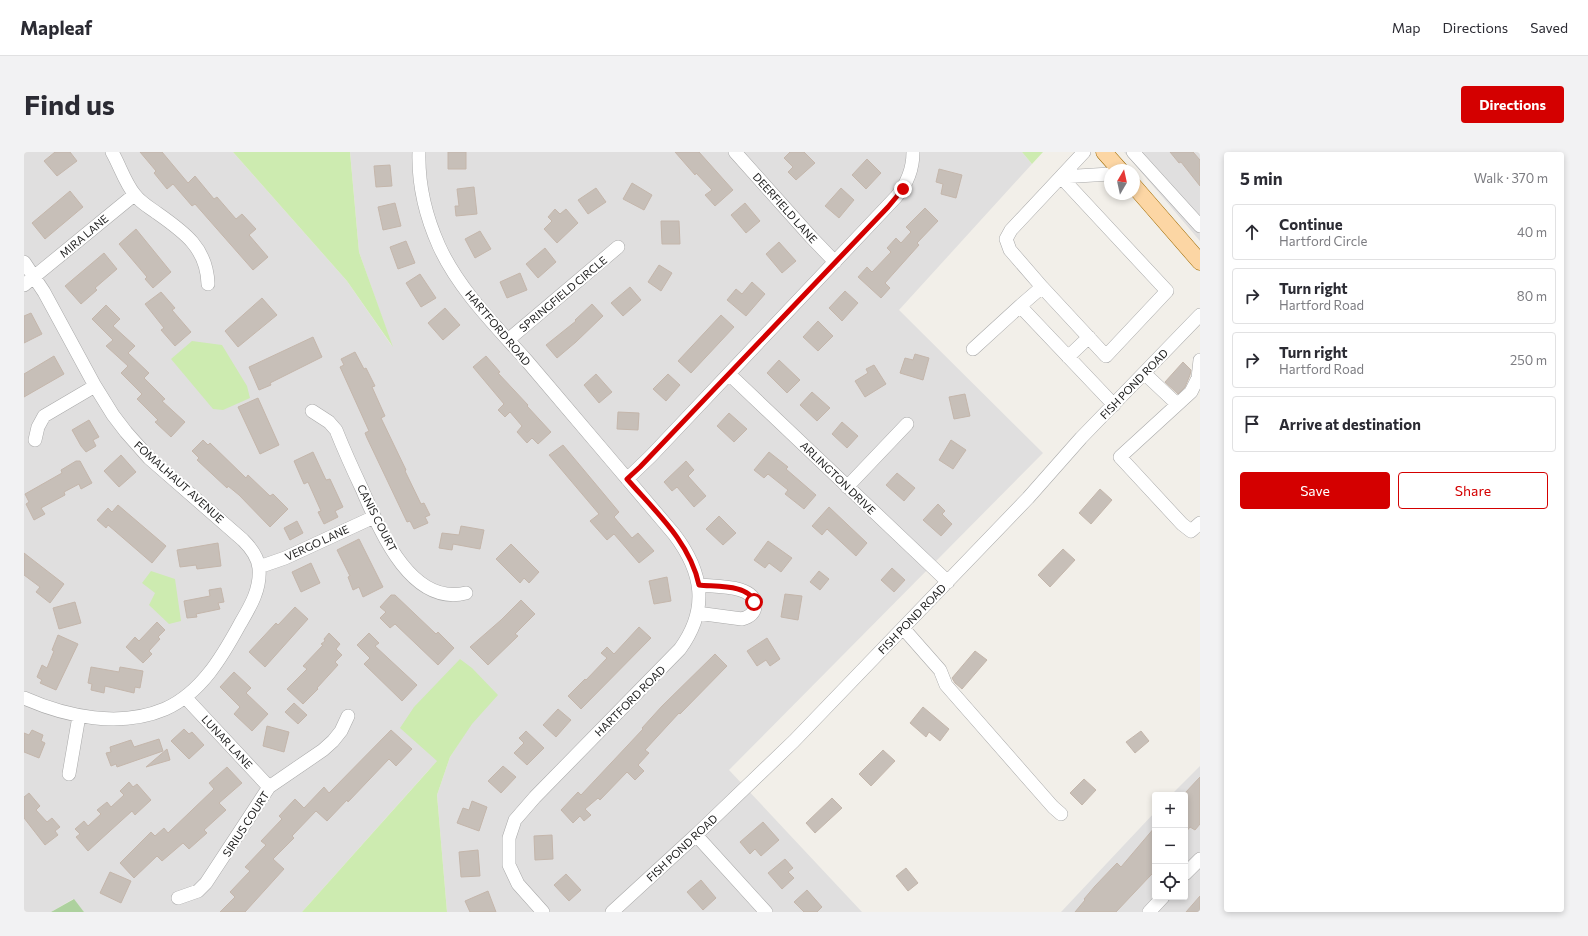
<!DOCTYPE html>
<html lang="en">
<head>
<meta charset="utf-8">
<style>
	body { margin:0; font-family:Commissioner,sans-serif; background:#f2f2f3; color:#2b2b33 }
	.controls { position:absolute; right:12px; bottom:12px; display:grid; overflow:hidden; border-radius:4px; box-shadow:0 2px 6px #0003 }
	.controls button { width:36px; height:36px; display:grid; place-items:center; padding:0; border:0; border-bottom:1px solid #e1e1e2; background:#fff; color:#2b2b33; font:20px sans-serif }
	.compass { position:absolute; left:1080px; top:12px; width:36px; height:36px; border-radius:50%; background:#fff; box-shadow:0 2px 6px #0003; rotate:9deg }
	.stop { position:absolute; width:12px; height:12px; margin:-9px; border:3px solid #d40000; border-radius:50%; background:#fff }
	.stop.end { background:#d40000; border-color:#fff; box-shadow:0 1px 4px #0008 }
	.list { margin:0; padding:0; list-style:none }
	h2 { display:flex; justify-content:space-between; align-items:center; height:52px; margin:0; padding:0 16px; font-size:17px }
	h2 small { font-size:13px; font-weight:400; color:#7c7c81 }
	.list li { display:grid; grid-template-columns:26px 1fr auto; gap:12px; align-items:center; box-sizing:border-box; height:56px; margin:0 8px 8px; padding:0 8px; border:1px solid #e1e1e2; border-radius:4px }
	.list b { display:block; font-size:15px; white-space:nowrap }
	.list p { margin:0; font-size:13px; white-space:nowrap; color:#7c7c81 }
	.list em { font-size:13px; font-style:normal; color:#7c7c81 }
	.actions { display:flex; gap:8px; padding:12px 16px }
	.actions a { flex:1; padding:9px 0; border:1px solid #d40000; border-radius:4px; text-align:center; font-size:14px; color:#d40000 }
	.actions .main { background:#d40000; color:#fff }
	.icon { flex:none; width:22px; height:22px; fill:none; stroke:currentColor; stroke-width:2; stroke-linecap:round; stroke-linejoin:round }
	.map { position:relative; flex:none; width:1176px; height:760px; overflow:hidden; border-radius:4px }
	header { display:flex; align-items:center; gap:24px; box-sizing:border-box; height:56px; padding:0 20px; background:#fff; border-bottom:1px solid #e1e1e2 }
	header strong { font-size:19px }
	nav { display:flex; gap:22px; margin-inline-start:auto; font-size:14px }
	.intro { display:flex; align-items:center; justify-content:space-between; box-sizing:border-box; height:96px; padding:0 24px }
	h1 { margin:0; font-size:28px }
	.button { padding:10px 18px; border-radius:4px; background:#d40000; color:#fff; font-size:14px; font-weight:700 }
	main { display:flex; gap:24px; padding:0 24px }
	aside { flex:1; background:#fff; border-radius:4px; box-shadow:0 2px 6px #0003 }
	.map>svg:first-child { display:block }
</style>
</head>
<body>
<header>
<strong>Mapleaf</strong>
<nav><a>Map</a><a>Directions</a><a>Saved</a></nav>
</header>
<div class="intro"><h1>Find us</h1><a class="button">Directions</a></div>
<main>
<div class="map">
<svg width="1176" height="760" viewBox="0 0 1176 760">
	<rect width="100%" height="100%" fill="#f2efe9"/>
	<!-- residential -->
	<path fill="#e0dfdf" d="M0 0H209L323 129 368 194 335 100 326 0H998L1008 12 875 158 1019 301 705 618 838 760H423L413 643 426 605 446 574 403 620 278 760H60L49 747 27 760H0Z
		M1100 0H1176V89Z
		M1176 614V760H1037L1131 660V745H1161V643H1147Z"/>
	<!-- grass -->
	<path fill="#cdebb0" d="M209 0H326L335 100 369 195 323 129Z
		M998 0H1019L1008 12Z
		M168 189 198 193 223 234 226 246 199 258 189 257 147 207Z
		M127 419 151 427 157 469 145 472 125 453 131 441 118 431Z
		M436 507 448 516 474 543 448 572 426 605 413 643 423 760H278L413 609 376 576 390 555Z"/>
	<!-- forest -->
	<path fill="#add19e" d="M50 747 60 760H27Z"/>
	<!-- building -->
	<path fill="#c7bfb8" stroke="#c4b6ab" d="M31 0H46L53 9 33 24 20 9Z
		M116 0H138L164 31 171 24 190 47 193 45 212 67 218 62 232 77 225 83 244 105 229 118 171 52 168 54 149 32 143 37 130 21 132 19Z
		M424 0H442V17H424Z
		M651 0H675L709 38 691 54 681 43 688 38 672 21 671 23Z
		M766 0H780L791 11 772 28 764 20 769 15 760 6Z
		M1146 0H1169L1176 8V34L1157 10 1155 11Z
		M843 7 857 21 842 37 828 23Z
		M366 13 368 34 352 35 350 14Z
		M915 17 938 23 932 46 917 42 919 32 912 30Z
		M608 31 628 43 620 58 599 47Z
		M450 35 453 62 432 64 431 54H435L433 37Z
		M572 36 582 50 564 62 554 48Z
		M817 36 830 48 815 66 801 54Z
		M46 39 59 55 21 87 8 71Z
		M371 51 377 74 359 78 354 55Z
		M721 51 736 69 722 81 707 63Z
		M901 56 914 69 893 91 895 93 861 131 866 136 857 146 834 125 843 115 848 120 867 100 863 96 872 86 877 91 887 80 882 75Z
		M531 57 536 62 542 57 554 71 533 91 520 77 528 69 524 65Z
		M637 69H655L656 92H638Z
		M112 77 147 120 129 136 121 127 123 125 95 92Z
		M456 79 467 97 451 106 441 87Z
		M382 89 391 111 374 117 366 95Z
		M755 90 772 109 758 121 742 102Z
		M521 96 532 110 514 126 502 112Z
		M80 101 93 117 71 136 73 138 57 152 41 134Z
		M635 113 648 121 637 139 624 130Z
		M496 121 503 138 483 146 476 130Z
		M396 122 412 146 397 155 382 131Z
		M728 130 741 142 722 164 703 148 712 137 718 142Z
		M606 135 617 148 599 164 587 151Z
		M821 139 834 151 818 169 805 156Z
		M137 140 151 156 148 158 167 180 151 194 137 178 140 176 121 152Z
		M238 146 253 163 214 195 201 179Z
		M568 152 579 164 552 190 533 206 522 193 552 169 551 168Z
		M82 153 96 167 89 174 111 194 104 201 125 221 120 226 141 247 138 249 161 270 147 285 131 270 134 268 113 247 118 242 97 221 104 214 82 194 89 188 68 167Z
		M421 156 436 173 419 188 404 171Z
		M7 161 18 182 0 191V164Z
		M697 163 710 175 667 221 654 209Z
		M794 169 809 184 794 199 779 185Z
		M289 185 298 205 246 231 247 233 235 238 225 215Z
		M331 200 340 217 342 216 351 234 348 235 361 264 357 266 382 318 381 319 397 352 400 351 406 363 401 365 404 371 390 377 386 369 383 370 343 286 341 281 345 279 316 215 320 213 317 207Z
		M891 202 905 206 899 228 876 221 881 206 889 208Z
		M30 204 40 222 0 245V222Z
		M462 204 476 220 474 221 504 253 503 254 527 280 514 292 508 286 503 291 493 280 498 274 486 260 481 265 474 258 480 252 449 215Z
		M755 208 776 228 763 241 743 221Z
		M1159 210 1167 218 1166 223 1161 235 1154 242 1141 230Z
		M850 213 862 232 841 245 831 229 844 221 842 217Z
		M572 222 588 240 575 251 560 233Z
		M644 222 656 233 642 249 629 237Z
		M788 240 806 256 793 269 776 253Z
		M941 242 946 264 930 267 925 245Z
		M234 246 255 293 236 302 214 255Z
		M594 260 615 261 614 278 593 277Z
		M705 261 723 277 710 290 693 274Z
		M65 268 75 285 69 288 72 294 62 300 57 294 48 278Z
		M818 270 834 284 823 296 808 282Z
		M179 288 184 293 186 291 222 326 224 323 246 344 249 342 264 357 246 375 215 343 204 334 203 336 173 308 175 306 168 299Z
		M927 288 942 298 929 317 915 308Z
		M539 293 595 360 590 365 608 386 614 381 630 399 615 411 590 382 583 388 566 369 575 362 525 303Z
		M289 300 302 328 306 327 319 355 311 359 314 365 300 372 294 360 297 359 284 330 280 332 270 309Z
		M745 300 764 315 762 317 792 343 780 357 761 342 764 338 744 322 740 326 730 318Z
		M97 303 112 320 95 335 80 319Z
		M52 309H56L68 331 57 337 55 332 40 340 41 343 17 356 21 362 10 368 2 352 5 350 1 342 38 321 37 318Z
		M662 309 670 318 664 324 682 344 670 355 653 335 648 339 640 330Z
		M873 321 891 336 880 349 862 333Z
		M1076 337 1088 348 1067 372 1055 361Z
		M914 352 921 359 918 362 928 372 917 384 899 368Z
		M94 353 142 394 128 411 84 373 82 376 73 368 84 356 88 360Z
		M805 355 843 391 832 404 803 377 798 383 788 374Z
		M695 364 712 381 699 393 682 377Z
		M273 369 279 381 266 388 260 376Z
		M437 374 460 378 456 397 429 392 428 398 415 396 418 381 435 383Z
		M335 387 359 435 339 445 335 435 329 438 324 425 326 424 313 398Z
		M744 389 768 406 757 420 745 411 741 416 730 408Z
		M194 391 197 414 173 417 172 413 156 415 153 398Z
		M487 392 515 420 505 431 500 426 496 431 472 407Z
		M1039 397 1051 408 1026 435 1014 423Z
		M0 401 40 432 26 451 12 440 16 435 0 423Z
		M287 411 296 431 277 440 268 420Z
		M868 416 881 428 870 440 857 428Z
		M795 419 805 427 796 438 786 430Z
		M643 425 647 449 630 452 625 429Z
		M197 436 200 450 194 451 196 457 172 462 173 465 163 466 160 449 186 444 185 438Z
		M761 442 778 444 774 468 757 465Z
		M367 443H371L412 482 414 480 430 496 414 513 371 472 366 476 356 466 362 460 356 455Z
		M497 448 511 462 491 482 494 484 464 513 446 495 477 468Z
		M51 450 57 471 35 477 29 456Z
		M271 455 284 467 241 515 225 500 252 471 254 473Z
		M133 470 141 478 134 485 136 487 125 499 128 502 119 511 102 495 111 485 115 489Z
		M615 475 627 486 557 557 544 544 561 527 562 528 583 506 577 501 583 495 590 502Z
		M305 481 316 492 312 497 318 503 311 510 314 513 293 536 294 537 279 552 263 537 283 517 279 514 299 493 297 492 301 489 300 487Z
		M345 481 355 491 351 494 393 533 378 549 340 512 346 506 333 493Z
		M34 483 54 492 32 538 16 531 18 528 13 525 18 513 23 516 30 499 28 498Z
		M743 486 756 507 746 514 742 508 733 514 723 499Z
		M951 499 963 508 938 537 931 531 928 526Z
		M691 502 703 514 656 562 655 561 621 598 625 601 614 613 620 619 611 628 603 620 576 648 574 646 561 657 567 663 560 669 556 664 549 671 537 658 554 640 557 643 619 577 618 576 638 554Z
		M67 515 95 520 96 515 119 519 116 536 111 535 110 541 81 534 80 541 67 538 68 532 64 531Z
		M210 520 227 536 222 541 244 562 228 579 210 562 216 555 196 535Z
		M270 551 283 563 274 572 261 560Z
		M899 555 925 577 916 589 905 580 902 585 886 571Z
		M534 557 547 568 532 585 519 573Z
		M243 574 265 580 260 600 239 594Z
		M160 577 165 582 168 580 180 593 165 607 147 589Z
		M8 578 19 583 17 589 21 591 15 606 0 600V581L5 583Z
		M367 578 388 597 372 614 365 607 324 650 323 648 303 669 292 659 268 684 270 686 249 707 260 717 221 760H196L211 745 206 740 226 719 221 715 242 693 237 689 258 667 255 664 271 647 280 656 300 635 305 641Z
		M502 579 520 596 503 613 490 601 500 591 495 586Z
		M1117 579 1125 589 1111 601 1102 590Z
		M135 587 139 599 93 615 92 612 87 614 82 601 87 600 86 595 107 588 110 595Z
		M143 597 146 608 122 615Z
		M859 598 871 609 847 634 835 622Z
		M479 614 492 625 477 641 464 629Z
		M203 615 218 631 195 651 202 658 180 678 183 681 165 697 159 691 138 709 133 704 110 726 96 711 127 680 131 684 140 676 144 681 190 637 185 631Z
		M1176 625V672L1171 678 1166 675 1161 681V641Z
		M1060 627 1072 638 1058 653 1046 641Z
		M105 630 109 635 113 632 127 648 111 663 108 659 64 699 52 685 56 682 51 677 60 669 64 674 77 662 73 658 83 650 87 655 100 643 96 639Z
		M5 641 16 654 12 658 23 670 28 666 36 675 31 679 34 683 21 693 0 666V645Z
		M808 646 818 656 791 681 782 671Z
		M448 649 463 655 455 679 433 671 439 656 445 658Z
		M739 670 755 688 737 704 731 697 726 702 716 690Z
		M1131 675V719L1126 724 1092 760H1051L1061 748 1060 747 1071 734 1093 711 1097 715Z
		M528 683 529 707 511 708 510 684Z
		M454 698 456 724 437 725 435 700Z
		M761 707 769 716 764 720 770 726 758 737 744 721Z
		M882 716 894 731 884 739 872 724Z
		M86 720 107 729 97 751 76 741Z
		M542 722 557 738 545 749 530 733Z
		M677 728 692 746 679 758 663 740Z
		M783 738 798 755 793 760H780L770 750Z
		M464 739 472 760H446L441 749Z
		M1176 744V760H1162Z"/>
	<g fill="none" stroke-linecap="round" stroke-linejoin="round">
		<defs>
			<path id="minor" d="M88 0C96 14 101 31 111 43 117 51 125 55 133 61 160 80 183 96 184 132
				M395 0C394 32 402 65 415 94 435 138 472 174 503 209 552 267 601 324 650 382 679 420 685 457 656 497L511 645 491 668 485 686V713L494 732 519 760
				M711 0 787 85 811 110
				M1060 0 987 78 982 87 986 98 1018 135 996 154 1090 253
				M1109 0 1176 74
				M1037 25 1086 22
				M0 110 20 140 71 234 89 263 102 280 125 306 219 388C226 395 234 405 235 416 237 437 226 455 216 472 198 505 177 541 141 557 96 576 43 565 0 546
				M0 133 110 43
				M1018 135 1082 204 1143 139 1037 25
				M484 188 594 95
				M949 197 996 154
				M1044 205 1065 185
				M1176 208 1174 226 1167 240 1096 305 1158 372 1167 379 1176 371
				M1120 221 1153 252
				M705 222 924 430
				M288 259 305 270 312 278C320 298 329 318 338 337 355 376 386 455 442 441
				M11 288 14 275 20 264 71 234
				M603 327 627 304 872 45C883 32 889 18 889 0
				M823 335 883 272
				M235 415 261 406 350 365
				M673 461 718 467C725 465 730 462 731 455 733 432 690 435 675 433
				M879 476 916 518 922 533 1029 655 1037 662
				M161 545 245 635
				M45 622 55 564
				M672 683 742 760
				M1161 722 1176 707
				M154 746 174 739 182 731 245 635 299 598 309 589 317 579 324 564
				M588 760 672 683 770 589 1004 346 1057 286 1176 163
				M1125 760 1139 745"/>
			<path id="major" d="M1080 0 1096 18
				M1110 34 1176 110"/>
		</defs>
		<!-- minor casing -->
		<use href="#minor" stroke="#a9a9a9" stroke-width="14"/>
		<!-- major casing -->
		<use href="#major" stroke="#a06b00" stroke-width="17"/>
		<!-- minor -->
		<use href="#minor" stroke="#fff" stroke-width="13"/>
		<!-- major -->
		<use href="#major" stroke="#fcd6a4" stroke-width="16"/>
	</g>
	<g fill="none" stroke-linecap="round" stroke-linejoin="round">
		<!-- route -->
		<path stroke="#d40000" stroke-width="5" d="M730 450C725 432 691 435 675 433 666 390 631 359 603 327L616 315 864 55 879 37"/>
	</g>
	<g text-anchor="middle" stroke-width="4" stroke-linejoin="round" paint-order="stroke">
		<!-- street labels -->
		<g font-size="11" fill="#222" stroke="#fff">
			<text transform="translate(761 56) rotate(48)" y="4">DEERFIELD LANE</text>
			<text transform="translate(60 84) rotate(-40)" y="4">MIRA LANE</text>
			<text transform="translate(539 142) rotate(-40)" y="4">SPRINGFIELD CIRCLE</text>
			<text transform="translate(474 176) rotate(50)" y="4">HARTFORD ROAD</text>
			<text transform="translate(1110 232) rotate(-46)" y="4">FISH POND ROAD</text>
			<text transform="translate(814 326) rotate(44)" y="4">ARLINGTON DRIVE</text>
			<text transform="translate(155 330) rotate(42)" y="4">FOMALHAUT AVENUE</text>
			<text transform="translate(353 366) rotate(63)" y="4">CANIS COURT</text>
			<text transform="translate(293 391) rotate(-25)" y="4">VERGO LANE</text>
			<text transform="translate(888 467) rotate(-46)" y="4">FISH POND ROAD</text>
			<text transform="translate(606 549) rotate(-45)" y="4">HARTFORD ROAD</text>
			<text transform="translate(203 590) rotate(47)" y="4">LUNAR LANE</text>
			<text transform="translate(222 672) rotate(-57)" y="4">SIRIUS COURT</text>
			<text transform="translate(658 696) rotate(-43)" y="4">FISH POND ROAD</text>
		</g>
	</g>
</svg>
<div class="controls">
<button>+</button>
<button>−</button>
<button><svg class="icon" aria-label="locate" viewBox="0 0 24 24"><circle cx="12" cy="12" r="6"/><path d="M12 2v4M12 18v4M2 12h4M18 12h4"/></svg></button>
</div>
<svg class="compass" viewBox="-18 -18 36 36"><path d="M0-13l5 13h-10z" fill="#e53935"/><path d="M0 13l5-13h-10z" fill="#7c7c81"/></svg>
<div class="stop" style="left:730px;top:450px"></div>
<div class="stop end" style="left:879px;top:37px"></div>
</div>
<aside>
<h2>5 min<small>Walk · 370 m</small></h2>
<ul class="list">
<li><svg class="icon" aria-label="ahead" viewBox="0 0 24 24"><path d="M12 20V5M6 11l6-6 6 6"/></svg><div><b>Continue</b><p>Hartford Circle</p></div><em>40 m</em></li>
<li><svg class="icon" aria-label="right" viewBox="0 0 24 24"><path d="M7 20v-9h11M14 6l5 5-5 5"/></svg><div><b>Turn right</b><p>Hartford Road</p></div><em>80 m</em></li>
<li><svg class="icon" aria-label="right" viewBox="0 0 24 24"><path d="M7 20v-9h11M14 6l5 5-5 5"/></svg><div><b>Turn right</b><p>Hartford Road</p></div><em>250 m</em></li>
<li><svg class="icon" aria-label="arrive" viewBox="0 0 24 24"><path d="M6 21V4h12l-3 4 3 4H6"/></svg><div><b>Arrive at destination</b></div></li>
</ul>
<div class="actions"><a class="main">Save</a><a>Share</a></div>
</aside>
</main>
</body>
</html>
